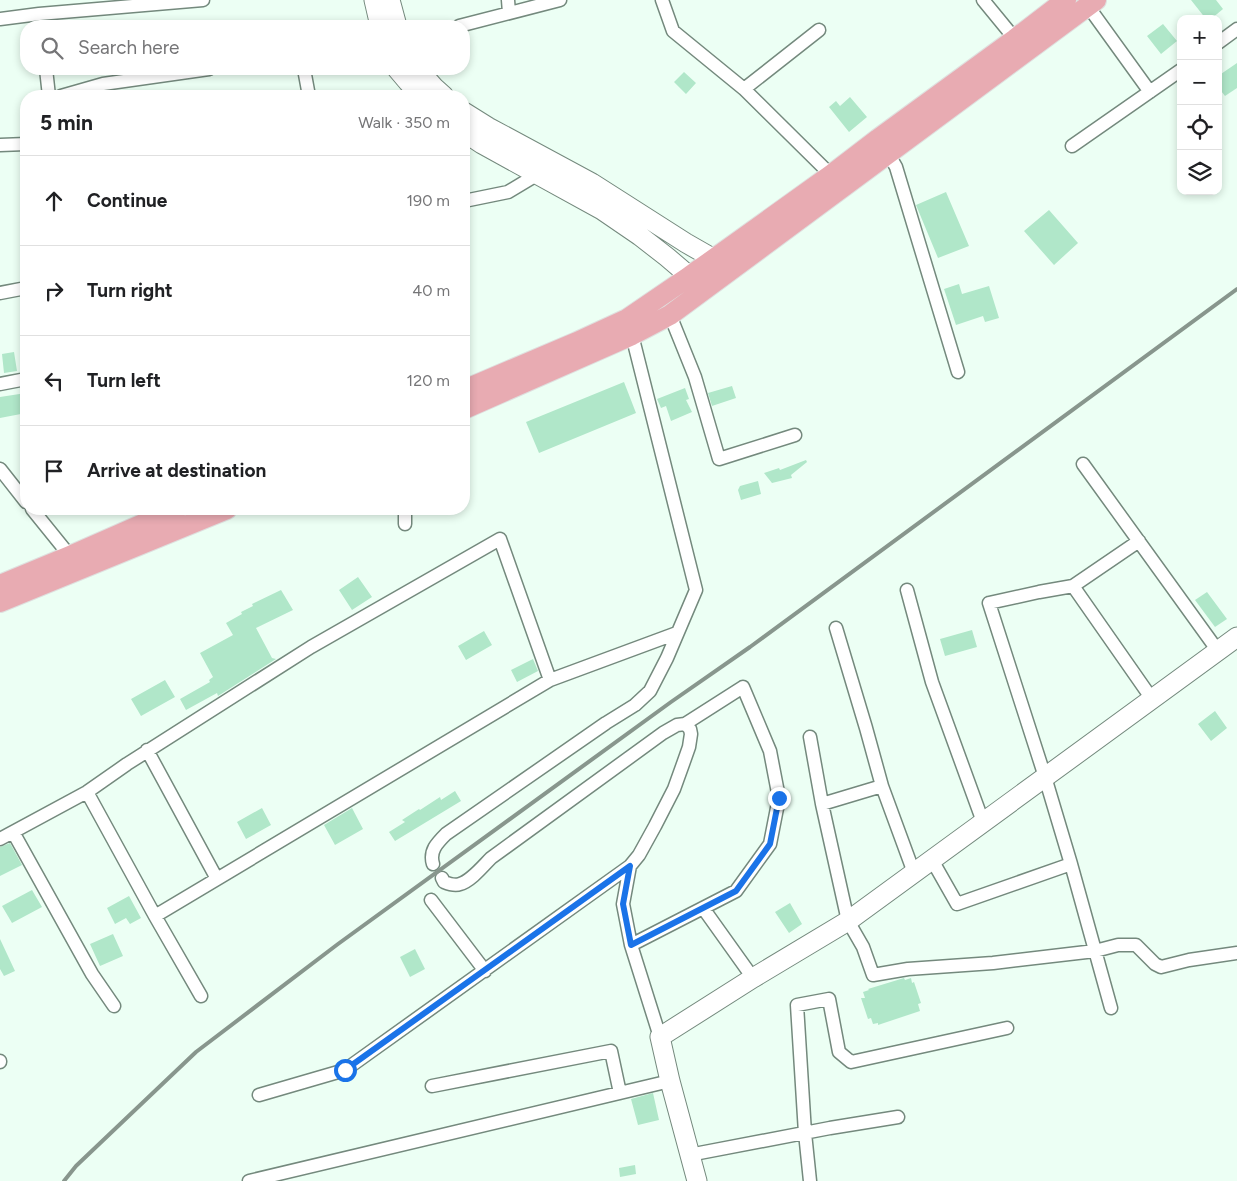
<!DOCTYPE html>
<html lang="en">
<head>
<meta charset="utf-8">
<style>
	body { margin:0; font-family:Figtree,sans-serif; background:#f2f2f2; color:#202124 }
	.controls { position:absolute; right:15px; top:15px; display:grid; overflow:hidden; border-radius:10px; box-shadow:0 2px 8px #0003 }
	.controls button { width:45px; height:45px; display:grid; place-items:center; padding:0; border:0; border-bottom:1px solid #e0e0e0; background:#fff; color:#202124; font:25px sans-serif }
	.stop { position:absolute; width:15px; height:15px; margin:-11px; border:4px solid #1a73e8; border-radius:50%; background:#fff }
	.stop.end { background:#1a73e8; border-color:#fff; box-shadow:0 1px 5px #0008 }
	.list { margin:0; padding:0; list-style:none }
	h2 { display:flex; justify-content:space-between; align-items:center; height:65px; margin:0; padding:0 20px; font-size:21px }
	h2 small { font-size:16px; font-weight:400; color:#757577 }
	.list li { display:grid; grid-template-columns:32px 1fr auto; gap:15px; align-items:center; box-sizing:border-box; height:90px; padding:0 20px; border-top:1px solid #e0e0e0 }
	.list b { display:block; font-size:19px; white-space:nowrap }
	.list em { font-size:16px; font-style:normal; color:#757577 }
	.icon { flex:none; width:28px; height:28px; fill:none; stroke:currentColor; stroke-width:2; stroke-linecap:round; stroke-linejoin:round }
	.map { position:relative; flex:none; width:1237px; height:1181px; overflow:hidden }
	.search { position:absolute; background:#fff; box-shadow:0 2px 8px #0003; left:20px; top:20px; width:450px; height:55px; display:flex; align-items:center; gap:12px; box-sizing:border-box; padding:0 18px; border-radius:20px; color:#757577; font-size:19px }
	.panel { position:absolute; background:#fff; box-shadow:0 2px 8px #0003; left:20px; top:90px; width:450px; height:425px; border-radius:20px }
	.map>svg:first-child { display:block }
</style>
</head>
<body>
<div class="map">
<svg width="1237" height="1181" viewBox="0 0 1237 1181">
	<rect width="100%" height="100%" fill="#ecfff4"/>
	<!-- building -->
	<path fill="#b0e7c9" d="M1191 0H1216L1223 9 1211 19H1206Z
		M1163 24 1177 41 1161 54 1147 36Z
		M1237 63V88L1225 96 1218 87V76Z
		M684 72 696 83 686 94 674 82Z
		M850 97 867 117 849 132 829 107 836 101 840 106Z
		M946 192 969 246 938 258 916 205Z
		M1049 210 1078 243 1054 265 1024 231Z
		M959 284 962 294 989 286 999 318 985 322 983 316 956 325 944 289Z
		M14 352 17 371 4 373 2 354Z
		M624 382 636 413 539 453 526 422Z
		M732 386 736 398 712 406 708 393Z
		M685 388 689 399 686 400 692 412 671 421 666 406 661 408 657 399Z
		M26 393V413L0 418V397Z
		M806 460 807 462 791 475 792 478 772 483 764 473 779 468 780 470Z
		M758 481 761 494 741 500 738 490 740 486Z
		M358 577 372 597 352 610 339 590Z
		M281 590 293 610 256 628 272 658 276 659 218 696 217 693 186 710 180 699 210 682 209 680 213 677 200 653 233 635 226 623 242 614 241 612 253 606 252 604Z
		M1207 592 1227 619 1215 627 1195 600Z
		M972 630 977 647 945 656 940 639Z
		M484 631 492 645 466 660 458 646Z
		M533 659 538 671 517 682 511 670Z
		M165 680 175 697 141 716 131 699Z
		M1215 711 1227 728 1211 741 1198 724Z
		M455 791 461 801 395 841 389 832 405 822 402 820 419 809 420 810 440 797 441 800Z
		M262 808 271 825 246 839 237 822Z
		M352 808 363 829 335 845 324 825Z
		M10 843 22 865 0 876V847Z
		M32 890 42 907 12 923 2 906Z
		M129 896 141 918 130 924 126 918 115 924 107 908Z
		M790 903 802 924 789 933 775 912Z
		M113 934 123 956 100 966 90 944Z
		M0 939 15 971 4 976 0 969Z
		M415 949 425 969 410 977 400 957Z
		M904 978 905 980 911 978 912 983 914 982 921 1003 918 1004 920 1011 878 1025V1023L873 1024 871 1018 868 1019 861 998H865L863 992 869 990 868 989Z
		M653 1093 659 1120 638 1125 631 1099Z
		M635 1165 636 1174 620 1177 619 1168Z"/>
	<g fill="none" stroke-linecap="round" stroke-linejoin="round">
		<defs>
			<path id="street" d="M508 0 509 13
				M662 0 673 31 744 89 831 175
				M983 0 1015 39
				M1085 2 1150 92
				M0 19 39 14 203 0
				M459 26 560 0
				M1218 43 1237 29
				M46 69 49 96
				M304 69 309 96
				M744 89 819 30
				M61 96 103 84 209 69
				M0 145 26 144
				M1072 146 1181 70
				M888 153 896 167 958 372
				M464 201 508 192 538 174
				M0 293 26 288
				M670 315 695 377 719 459 795 435
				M0 384 26 379
				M1083 464 1218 651
				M0 469 26 502
				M32 509 70 556
				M405 524V509
				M1073 586 1152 699
				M907 590 932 682 983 822
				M836 628 866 728 882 786
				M810 737 822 804 848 921 863 947 873 975 908 969 993 963 1095 951 1118 945H1136L1155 964 1161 967 1189 960 1237 953
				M147 750 217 879
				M87 792 155 916 201 996
				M822 804 882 786 914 873
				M13 832 92 974 114 1006
				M0 839 87 792 127 764 311 647 500 539 550 680 677 633
				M932 860 957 904 1071 864 1045 777 989 603 1039 592 1073 586 1139 541
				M433 864C429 851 437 843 446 834L606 723 635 705 650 691 667 658 696 590 632 335
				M1071 864 1111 1008
				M442 878 444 882C449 884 455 886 460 884 471 881 483 866 491 858L663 733 677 725 685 724 690 729 691 734 689 747 683 764 674 789 655 826 639 855 630 866 623 904 631 945 660 1037
				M431 900 485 971
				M703 908 753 978
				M155 916 550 680
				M631 945 736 891 770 844 779 798 770 751 743 687 685 724
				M0 1061V1062
				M432 1086 611 1051 620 1093
				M259 1095 345 1070 630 866
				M689 1155 830 1128 898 1117
				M249 1181 670 1081
				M810 1181 805 1133 797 1005 829 999 839 1052 851 1062 1007 1028"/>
			<path id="secondary" d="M374 0 380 26
				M390 0 397 26
				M397 69 408 82 421 96
				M418 69 434 87 444 96
				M464 112 488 127 592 183 686 243 714 259 724 268
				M464 132 482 144 602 210 640 236 667 257 701 286
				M697 1181 670 1081 660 1037 753 978 848 921 1237 637"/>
			<path id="primary" d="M464 390 577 342 627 319 690 276 831 175 878 139 1015 39 1066 0
				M464 409 632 335 670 315 1096 0
				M0 585 70 556 177 509
				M0 602 227 509"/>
		</defs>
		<!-- street casing -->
		<use href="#street" stroke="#74897d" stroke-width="15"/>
		<!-- secondary casing -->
		<use href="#secondary" stroke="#74897d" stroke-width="21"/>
		<!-- primary casing -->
		<use href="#primary" stroke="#dfe0df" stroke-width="22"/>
		<!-- street -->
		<use href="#street" stroke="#fff" stroke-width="12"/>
		<!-- secondary -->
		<use href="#secondary" stroke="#fff" stroke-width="19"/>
		<!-- primary -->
		<use href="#primary" stroke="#e8abb2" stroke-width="20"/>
		<!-- rail -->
		<path stroke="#88968d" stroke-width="4" d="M64 1181 76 1166 196 1052 338 944 671 702 750 647 1237 289"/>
	</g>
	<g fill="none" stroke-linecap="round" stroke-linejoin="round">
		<!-- route -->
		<path stroke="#1a73e8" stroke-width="6" d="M345 1070 630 866 623 904 631 945 736 891 770 844 779 798"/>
	</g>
</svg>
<div class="controls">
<button>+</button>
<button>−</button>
<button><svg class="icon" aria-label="locate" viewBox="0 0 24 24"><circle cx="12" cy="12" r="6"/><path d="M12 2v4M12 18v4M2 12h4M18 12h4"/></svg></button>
<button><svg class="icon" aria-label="layers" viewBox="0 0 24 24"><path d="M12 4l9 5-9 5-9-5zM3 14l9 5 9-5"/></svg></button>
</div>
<div class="stop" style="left:345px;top:1070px"></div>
<div class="stop end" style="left:779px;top:798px"></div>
<div class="search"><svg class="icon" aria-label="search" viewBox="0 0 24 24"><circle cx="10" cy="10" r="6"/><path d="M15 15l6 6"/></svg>Search here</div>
<section class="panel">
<h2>5 min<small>Walk · 350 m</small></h2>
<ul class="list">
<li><svg class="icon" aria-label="ahead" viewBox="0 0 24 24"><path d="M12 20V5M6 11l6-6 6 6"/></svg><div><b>Continue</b></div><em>190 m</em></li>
<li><svg class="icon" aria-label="right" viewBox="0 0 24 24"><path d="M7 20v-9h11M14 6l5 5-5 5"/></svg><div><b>Turn right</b></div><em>40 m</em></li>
<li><svg class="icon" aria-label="left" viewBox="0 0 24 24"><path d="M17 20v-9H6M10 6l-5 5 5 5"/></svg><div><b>Turn left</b></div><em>120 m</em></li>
<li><svg class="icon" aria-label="arrive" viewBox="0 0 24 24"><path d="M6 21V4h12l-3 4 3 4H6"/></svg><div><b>Arrive at destination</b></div></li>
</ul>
</section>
</div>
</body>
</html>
